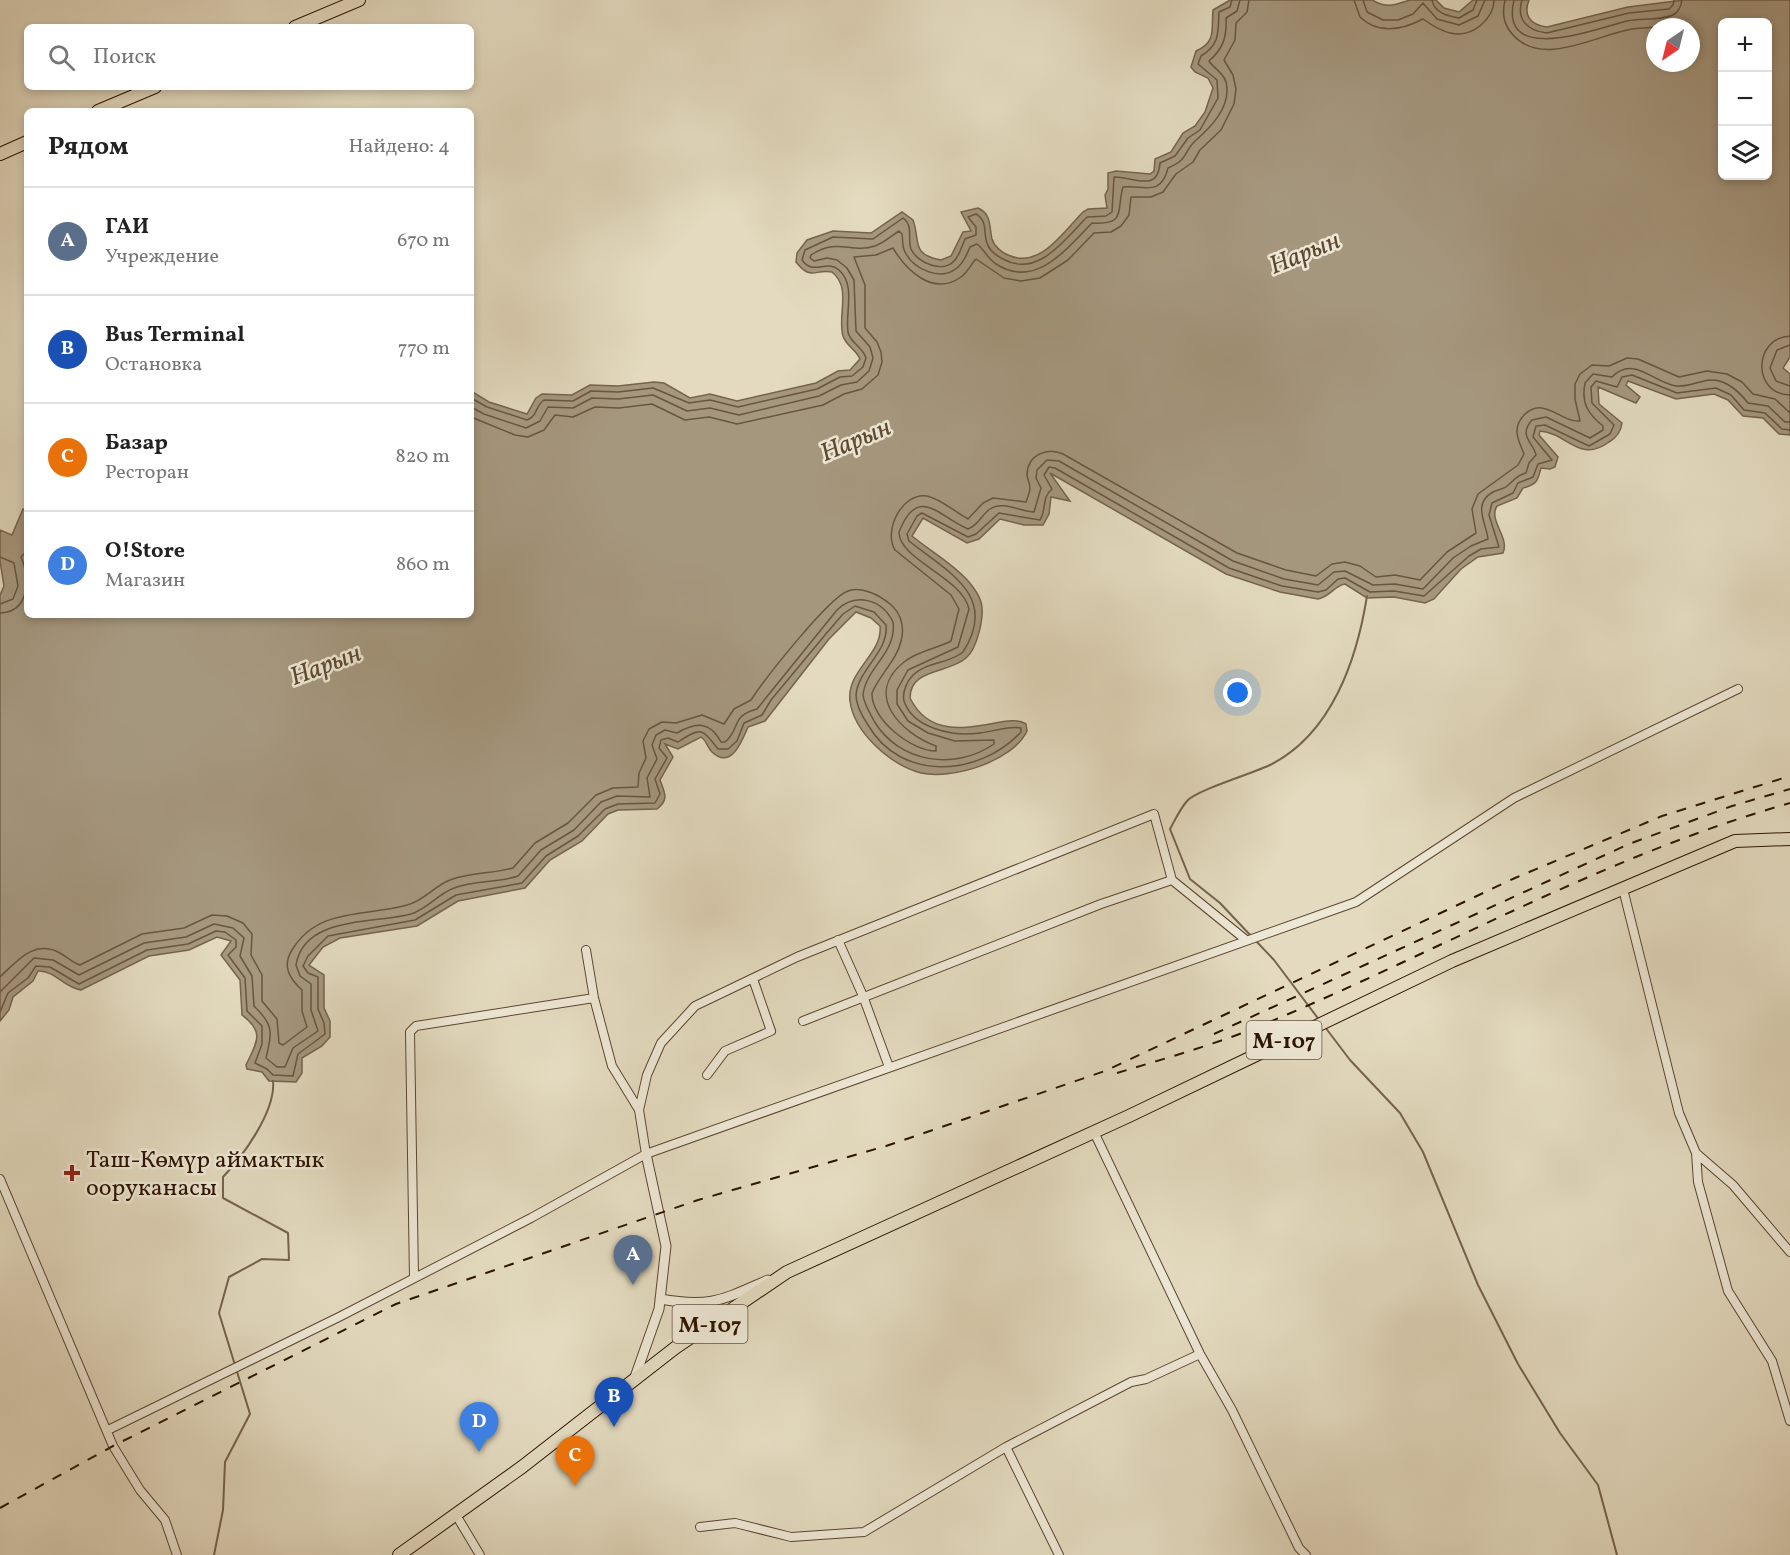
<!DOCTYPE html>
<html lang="ru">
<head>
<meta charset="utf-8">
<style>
	body { margin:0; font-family:Vollkorn,serif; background:#f6f6f6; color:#222 }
	.controls { position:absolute; right:18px; top:18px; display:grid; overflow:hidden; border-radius:9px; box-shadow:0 3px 9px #0003 }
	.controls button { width:54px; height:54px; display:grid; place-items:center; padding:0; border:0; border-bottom:2px solid #e0e0e0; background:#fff; color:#222; font:30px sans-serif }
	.compass { position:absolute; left:1646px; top:18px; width:54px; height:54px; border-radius:50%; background:#fff; box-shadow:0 3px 9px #0003; rotate:215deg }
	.you { position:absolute; left:1238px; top:693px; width:21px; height:21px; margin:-15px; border:4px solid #fff; border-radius:50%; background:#1a73e8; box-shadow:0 0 0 9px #1a73e833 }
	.badge { display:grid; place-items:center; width:39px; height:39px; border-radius:50%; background:#8f2418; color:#fff; font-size:20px; font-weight:700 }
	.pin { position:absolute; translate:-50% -50px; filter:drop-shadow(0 2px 3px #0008) }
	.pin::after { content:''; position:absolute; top:32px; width:21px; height:18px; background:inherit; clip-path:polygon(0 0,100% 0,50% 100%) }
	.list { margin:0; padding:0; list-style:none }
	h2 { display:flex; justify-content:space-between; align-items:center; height:78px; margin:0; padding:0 24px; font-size:26px }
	h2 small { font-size:20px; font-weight:400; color:#767676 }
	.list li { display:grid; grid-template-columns:39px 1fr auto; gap:18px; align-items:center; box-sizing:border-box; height:108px; padding:0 24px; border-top:2px solid #e0e0e0 }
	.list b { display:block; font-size:22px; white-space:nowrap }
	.list p { margin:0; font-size:20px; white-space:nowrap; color:#767676 }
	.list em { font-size:20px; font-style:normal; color:#767676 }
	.icon { flex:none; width:33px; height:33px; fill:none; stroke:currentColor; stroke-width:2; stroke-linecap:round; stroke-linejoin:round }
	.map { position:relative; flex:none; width:1790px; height:1555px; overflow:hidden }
	.search { position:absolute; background:#fff; box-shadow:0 3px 9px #0003; left:24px; top:24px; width:450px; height:66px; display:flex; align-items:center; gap:15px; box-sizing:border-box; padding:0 21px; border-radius:9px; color:#767676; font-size:22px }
	.panel { position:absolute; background:#fff; box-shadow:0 3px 9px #0003; left:24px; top:108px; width:450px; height:510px; border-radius:9px }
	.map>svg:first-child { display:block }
</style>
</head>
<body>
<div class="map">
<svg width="1790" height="1555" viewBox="0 0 1790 1555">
	<rect width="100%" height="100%" fill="#e3dabf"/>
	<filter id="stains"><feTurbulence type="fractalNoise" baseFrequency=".00333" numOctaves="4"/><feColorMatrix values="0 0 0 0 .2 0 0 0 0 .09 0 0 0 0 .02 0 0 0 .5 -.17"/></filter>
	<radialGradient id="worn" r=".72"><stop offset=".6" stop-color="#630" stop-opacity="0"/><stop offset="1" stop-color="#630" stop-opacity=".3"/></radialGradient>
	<!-- water -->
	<path fill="#a5977e" stroke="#75634c" stroke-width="1.5" fill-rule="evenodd" d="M1230 0H1372C1388 9 1394 5 1410 0 1417 0 1428 0 1436 0L1444 8 1459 12 1473 0H1529C1523 15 1530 25 1547 27L1628 7 1684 0H1790V357L1783 368 1790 374V435L1779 434 1763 418 1743 416 1728 400 1714 394 1676 399 1628 381 1626 385 1640 397 1636 403 1598 387 1599 404 1622 423C1621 431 1616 438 1609 442 1579 464 1568 433 1540 431L1539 435 1558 457 1555 467 1550 469 1541 468C1538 480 1537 485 1523 488L1517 498 1497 506C1488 521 1510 537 1503 553L1478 557 1461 569 1434 599 1425 603 1394 597 1367 598 1345 584C1335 585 1330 597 1318 599L1280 592 1226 574 1050 473 1070 501 1051 497 1049 514 1043 525H1024L1000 519 979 539 967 543 923 518 912 536C930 551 954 564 969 582 974 588 979 595 981 602 985 616 977 649 966 658 948 674 910 668 910 698 938 755 1007 709 1026 724L1027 731C1013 761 953 780 921 773 891 765 854 733 850 701 846 671 883 654 880 626L871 618 856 612 829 639 765 721 748 727C743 738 732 771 712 752 707 747 707 741 701 737L678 749 665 744 673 757 660 780C664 792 670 799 657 809L618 810 608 814 582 841 550 860 525 888 458 901 417 926 340 938 323 947 309 965 324 975V1008L330 1021V1037L322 1046 302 1058V1073L296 1082 269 1081 262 1072 247 1069 246 1065C256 1043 266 1033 242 1015L240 980 221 955 231 941 217 937 189 950 149 956 81 990C65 988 54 970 38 971L33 981 13 997 9 1010 0 1021V595L4 586 0 561V530L12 535 23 509H27V615H471V391L489 402 527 414 536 398 542 394 572 395 590 385 618 386 654 382 664 383 690 398 710 394 737 401 816 383 838 371 850 370 860 359C856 349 846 346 843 336 837 315 852 288 832 272 814 269 811 281 796 262L797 253 807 240 833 231 871 233 902 212 913 220C921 242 910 254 941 260L951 256 963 232 971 231 961 212 978 208C992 214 989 227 992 239 994 246 1002 253 1008 255 1040 270 1064 231 1083 212L1088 209 1107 208 1105 195 1108 189V173L1116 171 1150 174 1154 171 1155 159 1171 152 1183 133 1195 126 1205 112 1213 88 1208 78 1195 72 1191 67 1196 51C1217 42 1211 29 1213 10ZM1722 22H1768V176H1722ZM1655 27H1691V63H1655Z"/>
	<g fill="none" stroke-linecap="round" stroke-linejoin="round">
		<!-- shore -->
		<path stroke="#68563f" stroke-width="1.5" d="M1354 0 1360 17C1379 35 1402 30 1423 19 1441 32 1461 42 1481 25 1489 18 1494 11 1494 0
			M1363 0 1367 12 1383 20H1398L1413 14 1423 3 1437 19 1459 25 1478 16 1485 0
			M1432 0C1434 13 1448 16 1459 18L1473 10 1477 0
			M1505 0C1502 13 1503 24 1513 35 1543 68 1596 35 1632 29 1639 28 1647 28 1655 27
			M1514 0C1498 67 1598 28 1627 21 1641 18 1659 21 1673 15 1679 12 1681 7 1682 0
			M1522 0C1516 19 1527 31 1547 33L1629 13 1669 9 1673 5 1674 0
			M1790 336C1753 338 1752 394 1790 395
			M1790 345 1777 350 1770 368 1776 381 1790 386
			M471 398 487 407 527 420C538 416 535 406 544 400L573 401 591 391 618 392 653 388 689 403 710 400 738 407 817 389 840 377 852 376 863 367 866 358C863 347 850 343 848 332 845 312 856 285 839 270 826 259 813 276 802 260L805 250 833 237 873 239 903 218C914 226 907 238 911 249 917 263 944 274 955 260 960 254 962 246 965 239L976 235V227L968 217 976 214C988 221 983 232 987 243 989 250 997 256 1003 259 1038 279 1066 238 1087 217L1106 216 1112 212 1114 177C1134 177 1158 193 1160 163L1175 156 1188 138 1200 130 1218 98 1217 80 1198 64 1201 56C1220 45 1218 32 1219 12L1230 7 1232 0
			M471 407 484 414 526 428 540 421 548 407 573 408 592 398 618 399 653 395 687 411 710 408 739 415 819 396 841 385 857 382 869 371 873 358 870 347 856 331 854 280 847 268 837 260 827 258 814 261 810 258 811 255C838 237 850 254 875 246 884 243 891 236 899 231L902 234C903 240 902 247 905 252 914 270 942 282 958 267 964 262 967 254 970 247L977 244C984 249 988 259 996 264 1036 290 1067 248 1092 223 1127 225 1116 211 1123 187 1144 185 1161 197 1168 168 1189 159 1183 153 1194 142 1210 128 1232 107 1226 82 1223 72 1214 69 1209 61 1223 49 1227 37 1226 18L1237 11 1240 0
			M471 417 515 435 528 437 544 430 555 415 573 417 595 407 619 408 652 404 685 420 709 417 737 424 823 405 844 394 862 389 878 375 882 362 881 352 877 342 865 328V285L854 257 876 255 893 248C906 270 933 297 961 277 968 272 971 264 976 259L1004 278 1021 281 1040 278 1068 260 1094 233 1111 232 1121 226 1129 215 1131 197H1151L1163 192 1176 174 1193 162 1200 150 1221 130 1234 104 1236 89 1233 75 1224 60 1235 40 1236 23 1247 12 1249 0
			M0 557 14 563 18 586 13 599 0 604
			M0 613C30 612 30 578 21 557L27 551
			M0 977C17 961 34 939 60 953 67 957 73 963 80 965L142 934 184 928 212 915 227 916 243 923 252 934 251 955 262 975V1001L277 1019 279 1043 283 1045 307 1027 302 1011V990C289 978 282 966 292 950 318 907 365 917 407 905 424 901 434 886 450 880 471 872 492 874 513 868L535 843 568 823 596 795 613 788 638 787 639 773 646 758 643 741 649 729 662 722 676 723 702 715 724 724 734 709 751 700C764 680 828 598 848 591 862 586 879 595 890 604 901 613 905 627 901 641 897 660 880 674 872 693 871 719 911 751 936 751V746C901 733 863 695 904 662 917 651 936 649 951 641L959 609 951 595 895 550C883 531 902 492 927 496 941 499 955 512 968 519L983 503 993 498 1026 502C1027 499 1030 492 1030 488 1030 483 1027 479 1027 474 1028 454 1048 447 1063 454L1237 553 1286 570 1316 576 1332 564 1345 562 1360 566 1376 577 1395 575 1420 580 1447 552 1476 533 1472 509 1478 494 1518 465 1524 454C1519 441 1511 429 1524 415 1544 395 1561 423 1580 421L1575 399V384L1580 374 1592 365 1609 366 1627 358 1638 359 1679 377 1707 371 1727 374 1742 382 1753 394 1775 399 1790 413
			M0 992 34 958 53 960 79 975 144 943 186 937 214 924 233 928 244 938 240 956 252 976 254 1006C274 1025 272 1032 266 1058L277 1067H285L293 1048 318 1031 311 1010V984L300 976 296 965C304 915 376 924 411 914 427 909 438 894 454 888 475 880 498 883 518 876L541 850 574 830 601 802 617 796 650 797 647 778 657 759 652 745 656 735 665 730 677 733C696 722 710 721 721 742H725C741 729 730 716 757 709L837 610C855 592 882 599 893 622 897 653 866 667 863 695 864 704 870 713 874 721 899 763 955 771 994 744V740L955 741 928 733 908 721 897 704V690L908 670 958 647 969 609C962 577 899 560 899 532 918 484 938 516 968 529 979 525 981 515 990 509 1003 500 1021 512 1034 512L1041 488 1036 478 1037 470 1047 460 1059 461 1233 561 1284 579 1318 585 1334 572 1345 571 1373 585 1395 584 1423 589 1453 558 1471 546 1488 539C1486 522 1472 504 1493 492 1497 490 1504 489 1507 486 1514 481 1515 476 1526 473L1529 463 1536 455C1533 442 1518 436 1532 420L1546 417 1590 438 1603 430V426C1588 414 1581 403 1585 383L1593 374 1612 377C1633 355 1653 382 1676 386 1687 387 1694 383 1704 381 1722 376 1738 390 1748 403L1768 406 1785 422H1790
			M0 1012 8 993 28 978 36 966 50 967 79 984 147 950 188 944 216 931 225 932 236 940V947L228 955 245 978 247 1011 262 1026V1044L255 1063 267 1069 273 1075 293 1076 298 1054 325 1034 324 1023 318 1009V977L308 973 303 966 308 956 328 936 415 920 456 895 522 883 546 856 578 836 605 809 618 804 655 803 660 794 655 779 667 758 659 748 661 740 668 738 678 742C702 726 702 729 718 749H728L737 741 744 723 762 715 771 700 825 635 843 614 855 606 874 612 886 625C889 652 858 669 856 695 856 706 862 716 868 725 901 782 979 777 1021 732V728C1009 725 992 732 980 733 955 737 913 729 904 701 902 692 907 681 913 675 926 662 949 664 963 652 999 596 948 572 909 541L907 534 917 516 922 513 968 537 976 534 999 513 1040 520C1047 509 1041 498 1052 489L1044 475 1049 467 1055 468 1229 568 1282 586 1318 592 1326 590 1338 579 1345 578 1370 592 1394 591 1424 596 1469 556 1481 549 1499 547 1489 515 1492 503 1513 493 1518 483 1533 477 1538 464 1552 460 1533 437 1536 426 1545 425 1589 446 1610 434 1614 425 1592 403 1591 387 1596 381 1617 387 1622 377 1632 375 1677 393 1716 388 1731 395 1744 410 1765 413 1782 429 1790 430"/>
		<!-- stream -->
		<path stroke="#75634c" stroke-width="2" d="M1252 937 1220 903 1190 879 1170 829C1175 820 1180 809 1187 801 1196 790 1254 773 1270 765 1332 734 1357 659 1367 596
			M1256 941 1274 960 1320 1021
			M1325 1027 1350 1060 1400 1113 1423 1152 1478 1285 1518 1364 1560 1433 1598 1485 1617 1555
			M214 1555 223 1510 225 1462 250 1414 219 1313 229 1277 262 1259 289 1260 288 1233 223 1198V1177C243 1156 276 1111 273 1081"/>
		<defs>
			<path id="minor" d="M1623 889 1679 1113 1696 1153 1733 1185 1790 1252
				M838 940 863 996 889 1067
				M586 950 594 998 612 1066 639 1110
				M803 1021 1101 904 1172 880 1246 940
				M707 1075 725 1051 771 1031 753 979
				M1094 1132 1200 1354 1232 1410 1299 1548 1306 1555
				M1696 1153 1698 1182 1728 1291 1772 1361 1790 1421
				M646 1154 639 1110 647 1075 661 1043 695 1006 797 957 1154 814 1172 880
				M0 1179 113 1446 140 1490 165 1520 177 1555
				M414 1278 410 1032 416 1026 594 998
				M108 1430 339 1317 531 1218 646 1154 1356 902 1514 798 1738 689
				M1006 1447 1059 1555
				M456 1515 480 1555
				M700 1527 735 1523 791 1537 864 1532 1006 1447 1131 1382 1146 1379 1200 1354"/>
			<path id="tertiary" d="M660 1299C711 1308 722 1300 768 1280
				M634 1380 659 1309 666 1246 646 1154"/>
			<path id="primary" d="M399 1555 522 1467 675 1348 787 1272 1129 1116 1452 961 1735 841 1790 839"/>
			<path id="trunk" d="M295 27 359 0
				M98 111 155 87
				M0 154 27 142"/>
		</defs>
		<!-- minor casing -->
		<use href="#minor" stroke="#5a4630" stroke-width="10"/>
		<!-- tertiary casing -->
		<use href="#tertiary" stroke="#5a4630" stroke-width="11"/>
		<!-- primary casing -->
		<use href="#primary" stroke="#2c1400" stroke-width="14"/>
		<!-- trunk casing -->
		<use href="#trunk" stroke="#2c1400" stroke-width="14"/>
		<!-- minor -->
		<use href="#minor" stroke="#ede7d5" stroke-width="8"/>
		<!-- tertiary -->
		<use href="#tertiary" stroke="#ede7d5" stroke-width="9"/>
		<!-- primary -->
		<use href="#primary" stroke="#e3dabf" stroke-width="12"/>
		<!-- trunk -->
		<use href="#trunk" stroke="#e3dabf" stroke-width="12"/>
		<!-- rail -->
		<path stroke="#2c1400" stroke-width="2" stroke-dasharray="10 10" stroke-linecap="butt" d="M1214 1034 1629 844 1732 806 1790 789
			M1117 1073C1163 1059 1210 1046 1255 1028 1435 954 1601 857 1790 803
			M0 1508 113 1446 396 1304 698 1200 886 1146 1105 1071 1515 878 1662 816 1790 776"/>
	</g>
	<!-- markers -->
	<path fill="#8f2418" stroke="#ede7d5" stroke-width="2" d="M69 1164h6v6h6v6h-6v6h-6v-6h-6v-6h6z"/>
	<g text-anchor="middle" stroke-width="5" stroke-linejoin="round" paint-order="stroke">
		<!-- shield labels -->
		<g fill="#ede7d5" stroke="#665340" stroke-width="1.5">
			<rect x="1246.5" y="1021" width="75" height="38" rx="4.5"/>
			<rect x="672.5" y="1305" width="75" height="38" rx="4.5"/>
		</g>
		<g font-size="22" font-weight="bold" fill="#2c1400">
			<text x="1284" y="1048">М-107</text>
			<text x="710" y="1332">М-107</text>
		</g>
		<!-- poi labels -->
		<g font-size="24" fill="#2c1400" stroke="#ede7d5" text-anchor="start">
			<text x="86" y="1167">Таш-Көмүр аймактык<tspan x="86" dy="28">ооруканасы</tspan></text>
		</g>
		<!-- water labels -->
		<g font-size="26" font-style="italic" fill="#5c4832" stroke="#ede7d5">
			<text transform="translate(1304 252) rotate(-22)" y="9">Нарын</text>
			<text transform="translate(855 439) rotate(-23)" y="9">Нарын</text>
			<text transform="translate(325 664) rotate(-21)" y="9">Нарын</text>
		</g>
	</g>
	<rect width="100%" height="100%" filter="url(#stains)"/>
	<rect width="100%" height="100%" fill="url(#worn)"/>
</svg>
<div class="controls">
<button>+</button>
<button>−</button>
<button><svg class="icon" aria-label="layers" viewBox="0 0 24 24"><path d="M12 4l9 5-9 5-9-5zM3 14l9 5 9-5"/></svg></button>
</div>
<svg class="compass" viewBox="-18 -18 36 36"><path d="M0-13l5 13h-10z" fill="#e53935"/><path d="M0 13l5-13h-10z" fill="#767676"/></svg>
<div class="you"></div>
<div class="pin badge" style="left:633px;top:1285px;background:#5c6f8a">A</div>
<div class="pin badge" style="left:614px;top:1427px;background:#1a4fb4">B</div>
<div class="pin badge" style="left:575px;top:1486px;background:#e8710a">C</div>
<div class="pin badge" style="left:479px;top:1452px;background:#3f7fe0">D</div>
<div class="search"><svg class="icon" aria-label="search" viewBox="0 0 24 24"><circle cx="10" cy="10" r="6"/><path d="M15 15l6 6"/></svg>Поиск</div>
<section class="panel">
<h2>Рядом<small>Найдено: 4</small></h2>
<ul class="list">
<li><span class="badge" style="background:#5c6f8a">A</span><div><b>ГАИ</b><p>Учреждение</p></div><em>670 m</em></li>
<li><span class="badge" style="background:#1a4fb4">B</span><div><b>Bus Terminal</b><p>Остановка</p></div><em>770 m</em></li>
<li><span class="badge" style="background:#e8710a">C</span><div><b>Базар</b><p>Ресторан</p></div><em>820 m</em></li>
<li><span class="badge" style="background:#3f7fe0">D</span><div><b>O!Store</b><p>Магазин</p></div><em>860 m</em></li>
</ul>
</section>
</div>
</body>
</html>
